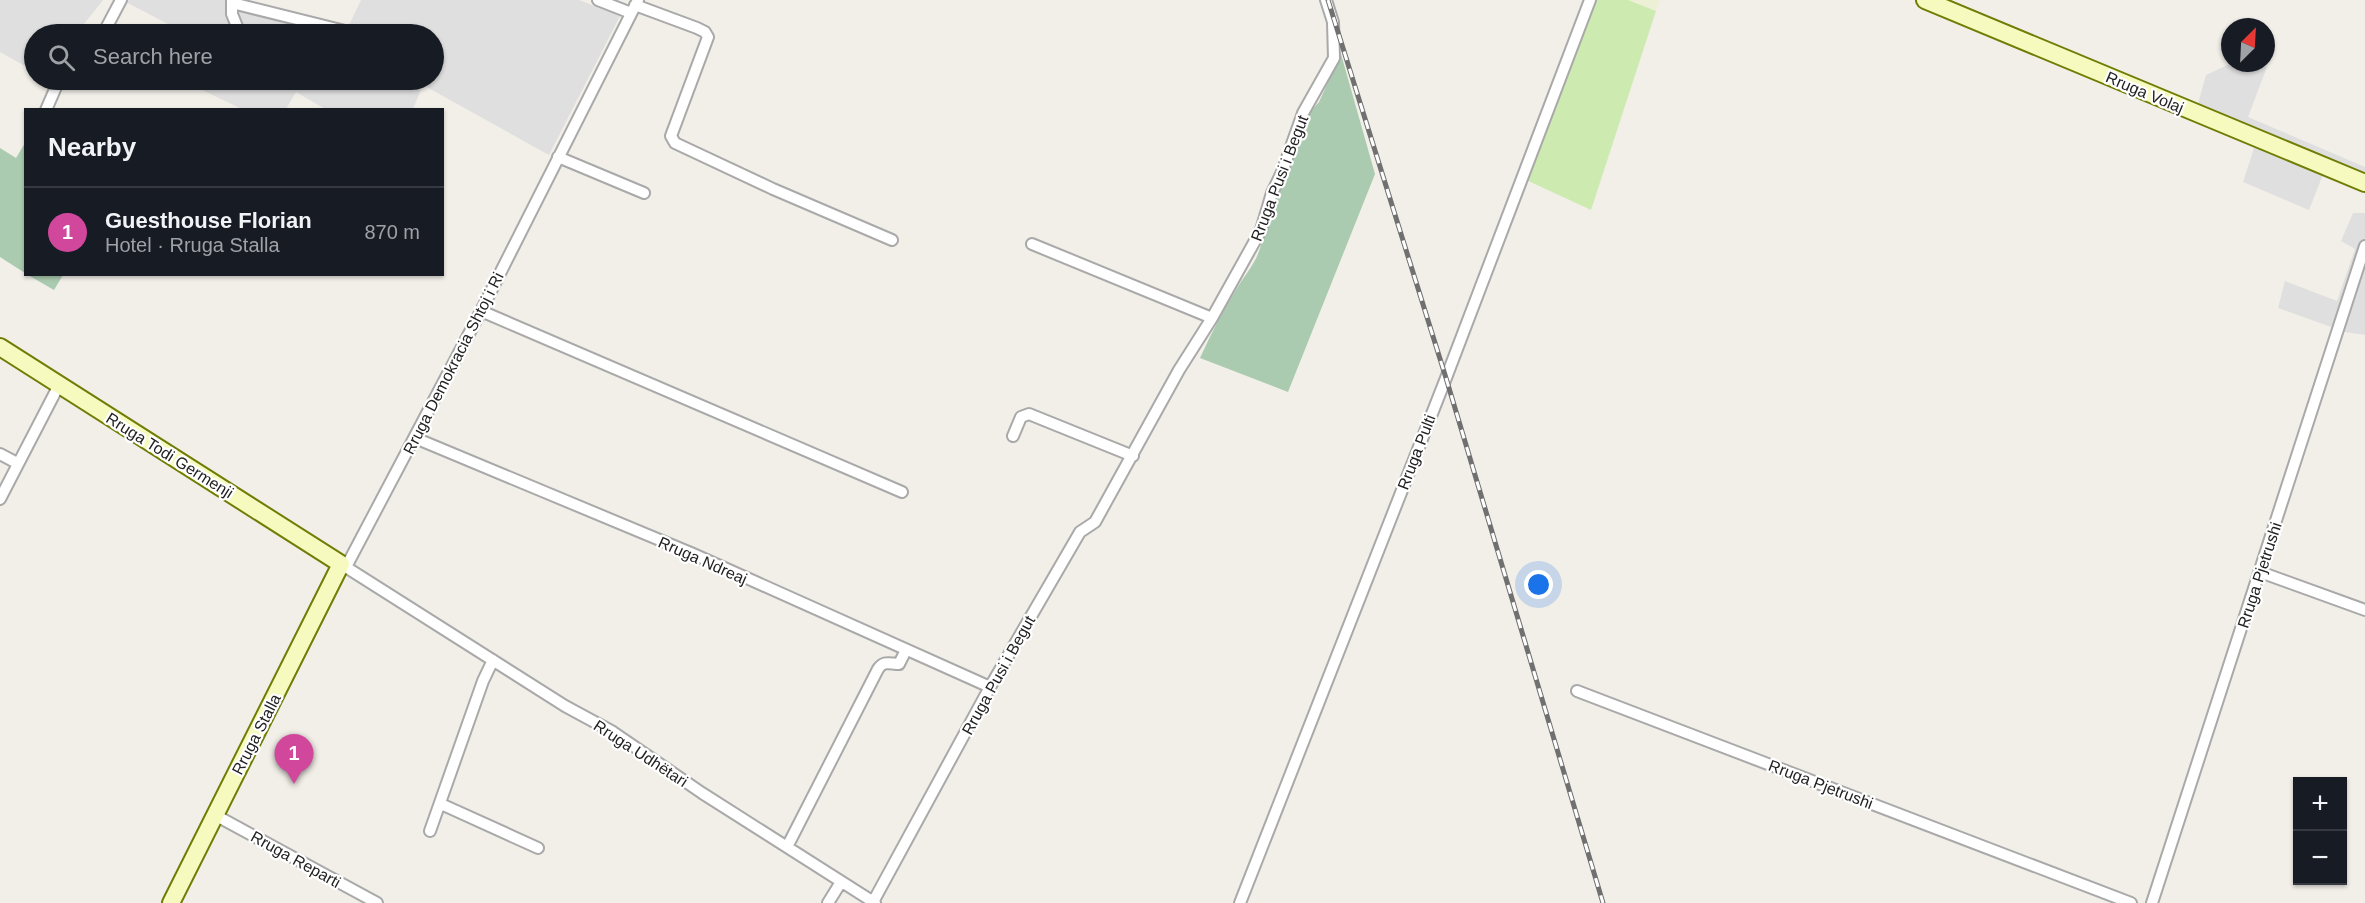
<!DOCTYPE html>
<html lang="en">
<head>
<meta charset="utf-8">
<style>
	body { margin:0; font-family:Helvetica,sans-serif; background:#20242c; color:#f1f3f6 }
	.controls { position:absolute; right:18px; bottom:18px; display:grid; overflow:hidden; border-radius:0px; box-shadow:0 2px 4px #0004 }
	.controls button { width:54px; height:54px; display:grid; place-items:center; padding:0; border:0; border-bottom:2px solid #363941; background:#171b24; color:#f1f3f6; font:30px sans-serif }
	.compass { position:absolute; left:2221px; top:18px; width:54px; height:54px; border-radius:50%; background:#171b24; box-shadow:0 2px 4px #0004; rotate:24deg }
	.you { position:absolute; left:1539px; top:585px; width:21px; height:21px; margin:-15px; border:4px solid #fff; border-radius:50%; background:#1a73e8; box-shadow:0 0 0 9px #1a73e833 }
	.badge { display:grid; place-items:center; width:39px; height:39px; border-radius:50%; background:#d40000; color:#fff; font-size:20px; font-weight:700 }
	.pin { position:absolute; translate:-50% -50px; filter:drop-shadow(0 2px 3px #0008) }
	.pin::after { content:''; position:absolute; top:32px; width:21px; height:18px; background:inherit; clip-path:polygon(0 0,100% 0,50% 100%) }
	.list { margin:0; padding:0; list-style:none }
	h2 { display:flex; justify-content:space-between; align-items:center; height:78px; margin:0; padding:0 24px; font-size:26px }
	h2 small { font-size:20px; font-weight:400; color:#9ea1a6 }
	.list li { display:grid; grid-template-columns:39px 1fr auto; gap:18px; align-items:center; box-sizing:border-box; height:90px; padding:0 24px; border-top:2px solid #363941 }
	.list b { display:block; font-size:22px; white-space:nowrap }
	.list p { margin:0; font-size:20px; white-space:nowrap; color:#9ea1a6 }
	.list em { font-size:20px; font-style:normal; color:#9ea1a6 }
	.icon { flex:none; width:33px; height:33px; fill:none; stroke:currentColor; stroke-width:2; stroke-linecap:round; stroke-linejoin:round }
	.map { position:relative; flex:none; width:2365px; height:903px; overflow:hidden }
	.search { position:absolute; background:#171b24; box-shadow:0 2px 4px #0004; left:24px; top:24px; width:420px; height:66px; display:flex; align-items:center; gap:15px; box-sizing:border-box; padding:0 21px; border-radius:33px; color:#9ea1a6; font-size:22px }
	.panel { position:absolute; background:#171b24; box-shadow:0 2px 4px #0004; left:24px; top:108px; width:420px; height:168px; border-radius:0px }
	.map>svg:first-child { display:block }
</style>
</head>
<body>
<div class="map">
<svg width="2365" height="903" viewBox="0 0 2365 903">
	<rect width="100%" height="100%" fill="#f2efe9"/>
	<!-- residential -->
	<path fill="#e0dfdf" d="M0 0H103L76 34H34V71L0 52Z
		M122 0H247L349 25 361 0H579L620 16 549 155 423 85 413 109H325L296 92 286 109 244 110 181 80H434V34H187Z
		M2232 63H2255L2267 67 2248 117 2365 167V190L2324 172 2309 210 2243 182 2256 142 2194 118 2206 75Z
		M2353 213H2365V335L2345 332 2278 308 2285 281 2337 301 2355 249 2341 241Z"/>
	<!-- farmland -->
	<path fill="#eef0d5" d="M1628 0H1660L1656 11Z"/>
	<!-- grass -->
	<path fill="#cdebb0" d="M1593 0H1628L1656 11 1591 210 1524 179Z"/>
	<!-- cemetery -->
	<path fill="#aacbaf" d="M1341 54 1375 174 1288 392 1200 358C1211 334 1223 310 1237 288 1253 263 1261 258 1264 226L1306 121 1310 112 1319 102Z
		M25 143V273L0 257V148L16 158Z
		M28 275H63L54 290Z"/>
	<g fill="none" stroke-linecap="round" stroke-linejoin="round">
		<defs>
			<path id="street" d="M232 0V14L240 34
				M598 0 631 13
				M232 3 357 34
				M635 5 697 28 705 32 708 37 671 136 675 143 773 189 892 240
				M103 34 121 0
				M46 110 59 80
				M558 157 644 193
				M1032 244 1212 318
				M481 311 902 492
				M1013 436 1021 417 1029 414 1133 456
				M415 438 691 553 990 687
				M0 454 17 463
				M0 499 59 385
				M341 564 565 706 613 732 702 793 875 903
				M346 567 481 311 638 0
				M2260 572 2365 610
				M1577 691 2131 903
				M441 804 538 848
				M215 815 377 903
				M430 831 483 681 493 660
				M787 847 878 669C884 660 890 664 899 664L906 650
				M873 902 990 687 1080 532 1095 522 1179 370 1212 318 1261 230 1272 193 1282 172 1303 113 1334 58 1333 22 1326 0
				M828 903 841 882
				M1240 903 1446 378 1590 0
				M2152 903 2365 246"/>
			<path id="secondary" d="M1925 0 2365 183
				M0 347 341 564 171 903"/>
		</defs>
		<!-- street casing -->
		<use href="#street" stroke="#a9a9a9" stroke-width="14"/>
		<!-- secondary casing -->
		<use href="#secondary" stroke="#707d05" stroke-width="20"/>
		<!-- street -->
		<use href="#street" stroke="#fff" stroke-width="10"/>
		<!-- secondary -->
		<use href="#secondary" stroke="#f7fabf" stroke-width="16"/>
		<defs>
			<path id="rail" d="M1328 0 1446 378 1603 903"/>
		</defs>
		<!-- rail casing -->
		<use href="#rail" stroke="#707070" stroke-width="5"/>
		<!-- rail -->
		<use href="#rail" stroke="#fff" stroke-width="3" stroke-dasharray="9" stroke-linecap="butt"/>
	</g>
	<g text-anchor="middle" stroke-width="4.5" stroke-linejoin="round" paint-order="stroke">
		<!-- street labels -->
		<g font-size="16" fill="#222" stroke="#fff">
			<text transform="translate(2145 92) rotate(23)" y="6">Rruga Volaj</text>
			<text transform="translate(1279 178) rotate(-69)" y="6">Rruga Pusi i Begut</text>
			<text transform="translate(453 363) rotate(-63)" y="6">Rruga Demokracia Shtoj i Ri</text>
			<text transform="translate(1416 452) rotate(-69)" y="6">Rruga Pulti</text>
			<text transform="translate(170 455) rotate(32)" y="6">Rruga Todi Germenji</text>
			<text transform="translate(703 560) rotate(24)" y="6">Rruga Ndreaj</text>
			<text transform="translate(2259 575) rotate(-72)" y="6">Rruga Pjetrushi</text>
			<text transform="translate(998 675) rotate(-61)" y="6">Rruga Pusi i Begut</text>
			<text transform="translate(256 734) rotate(-63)" y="6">Rruga Stalla</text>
			<text transform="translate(641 753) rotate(33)" y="6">Rruga Udhëtari</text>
			<text transform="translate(1821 784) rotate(21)" y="6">Rruga Pjetrushi</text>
			<text transform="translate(296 859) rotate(29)" y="6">Rruga Reparti</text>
		</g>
	</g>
</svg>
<div class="controls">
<button>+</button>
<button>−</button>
</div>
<svg class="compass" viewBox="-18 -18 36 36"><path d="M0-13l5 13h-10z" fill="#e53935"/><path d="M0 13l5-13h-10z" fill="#9ea1a6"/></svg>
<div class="you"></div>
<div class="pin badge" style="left:294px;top:784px;background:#d1479c">1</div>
<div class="search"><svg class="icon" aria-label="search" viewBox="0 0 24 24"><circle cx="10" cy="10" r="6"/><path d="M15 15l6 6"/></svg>Search here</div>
<section class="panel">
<h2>Nearby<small></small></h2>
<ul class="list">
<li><span class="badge" style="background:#d1479c">1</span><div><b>Guesthouse Florian</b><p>Hotel · Rruga Stalla</p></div><em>870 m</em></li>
</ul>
</section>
</div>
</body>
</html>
